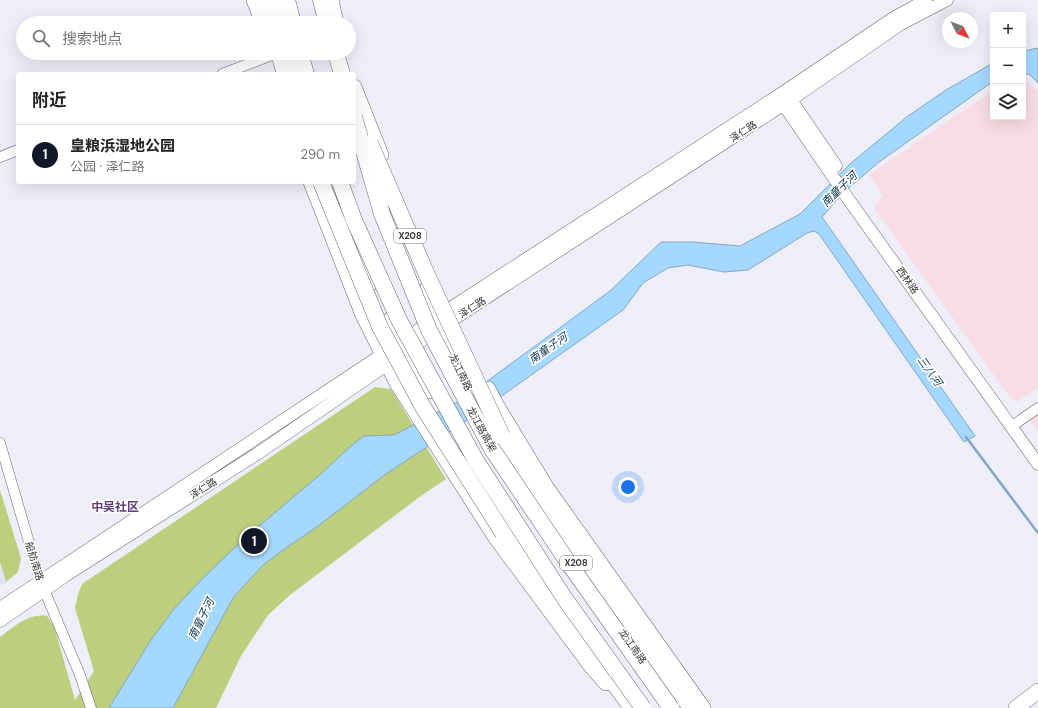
<!DOCTYPE html>
<html lang="zh">
<head>
<meta charset="utf-8">
<style>
	body { margin:0; font-family:"DM Sans","Noto Sans SC",sans-serif; background:#f6f6f6; color:#222 }
	.controls { position:absolute; right:12px; top:12px; display:grid; overflow:hidden; border-radius:4px; box-shadow:0 4px 16px #0002 }
	.controls button { width:36px; height:36px; display:grid; place-items:center; padding:0; border:0; border-bottom:1px solid #e0e0e0; background:#fff; color:#222; font:20px sans-serif }
	.compass { position:absolute; left:942px; top:12px; width:36px; height:36px; border-radius:50%; background:#fff; box-shadow:0 4px 16px #0002; rotate:132deg }
	.you { position:absolute; left:628px; top:487px; width:14px; height:14px; margin:-10px; border:3px solid #fff; border-radius:50%; background:#1a73e8; box-shadow:0 0 0 6px #1a73e833 }
	.badge { display:grid; place-items:center; width:26px; height:26px; border-radius:50%; background:#111827; color:#fff; font-size:13px; font-weight:700 }
	.pin { position:absolute; translate:-50% -50%; border:2px solid #fff; box-shadow:0 1px 4px #0006 }
	.list { margin:0; padding:0; list-style:none }
	h2 { display:flex; justify-content:space-between; align-items:center; height:52px; margin:0; padding:0 16px; font-size:17px }
	h2 small { font-size:13px; font-weight:400; color:#767676 }
	.list li { display:grid; grid-template-columns:26px 1fr auto; gap:12px; align-items:center; box-sizing:border-box; height:60px; padding:0 16px; border-top:1px solid #e0e0e0 }
	.list b { display:block; font-size:15px; white-space:nowrap }
	.list p { margin:0; font-size:13px; white-space:nowrap; color:#767676 }
	.list em { font-size:13px; font-style:normal; color:#767676 }
	.icon { flex:none; width:22px; height:22px; fill:none; stroke:currentColor; stroke-width:2; stroke-linecap:round; stroke-linejoin:round }
	.map { position:relative; flex:none; width:1038px; height:708px; overflow:hidden }
	.search { position:absolute; background:#fff; box-shadow:0 4px 16px #0002; left:16px; top:16px; width:340px; height:44px; display:flex; align-items:center; gap:10px; box-sizing:border-box; padding:0 14px; border-radius:22px; color:#767676; font-size:15px }
	.panel { position:absolute; background:#fff; box-shadow:0 4px 16px #0002; left:16px; top:72px; width:340px; height:112px; border-radius:4px }
	.map>svg:first-child { display:block }
</style>
</head>
<body>
<div class="map">
<svg width="1038" height="708" viewBox="0 0 1038 708">
	<rect width="100%" height="100%" fill="#edeef8"/>
	<!-- industrial -->
	<path fill="#f7dde3" d="M1023 79 1038 91V388L1017 402 1008 395 874 208 883 196 869 175 993 90V117H1023Z
		M1038 413V430L1029 419Z"/>
	<!-- built -->
	<path fill="#e1e1f3" d="M0 562 6 582 0 586Z"/>
	<!-- green -->
	<path fill="#bdce7d" d="M375 387 391 389 446 479 418 498 290 595 268 615 241 656 216 708H0V637C14 627 28 613 47 616L54 626 75 700 94 671 75 608 78 594 82 584Z
		M0 490 21 558 18 572 6 582 0 562Z"/>
	<!-- water -->
	<path fill="#a4d8ff" stroke="#83a7c4" d="M1038 48V83L1029 74H1023V51Z
		M993 63V83L988 85 879 162 843 193 822 217 975 436 964 442 819 234 814 231 807 233 748 270 724 272 688 265 668 268 643 283 623 310 472 417 383 476 318 526 283 550 262 566 233 598 173 708H109L151 640 174 609 202 579 246 537 321 474 351 446 364 436 394 435 463 399 610 291 661 242H692L740 246 800 214 851 163 908 116 946 90Z"/>
	<g fill="none" stroke-linecap="round" stroke-linejoin="round">
		<!-- stream -->
		<path stroke="#83a7c4" stroke-width="2.5" d="M966 437 1038 533"/>
		<defs>
			<path id="minor" d="M222 74 272 55
				M0 157 18 150
				M1012 426 1038 408
				M0 443 40 580 80 675 91 708"/>
			<path id="tertiary" d="M787 94 836 166
				M779 98 849 200 1038 464
				M0 608 383 354 449 309 785 91 895 17 926 0
				M0 621 68 574 257 454 440 328 792 99 901 24 947 0"/>
			<path id="primary" d="M254 0 263 23
				M275 0 282 23
				M331 0 336 23
				M291 53 297 74
				M354 87 381 155
				M311 182 363 315 397 383 496 538 591 666 606 683
				M341 213 374 282
				M427 289 441 331 473 397
				M391 319 406 352 429 391
				M488 389 498 408 546 487 703 708
				M491 498 518 540
				M1016 708 1038 691"/>
			<path id="trunk" d="M268 0 269 23
				M287 0 293 23
				M321 0 327 23
				M279 53 285 74
				M300 53 306 74
				M336 53 342 74
				M502 436 609 596 691 708
				M503 533 632 708"/>
		</defs>
		<!-- minor casing -->
		<use href="#minor" stroke="#65656f" stroke-width="11"/>
		<!-- tertiary casing -->
		<use href="#tertiary" stroke="#65656f" stroke-width="13"/>
		<!-- primary casing -->
		<use href="#primary" stroke="#65656f" stroke-width="16"/>
		<!-- trunk casing -->
		<use href="#trunk" stroke="#65656f" stroke-width="17"/>
		<!-- minor -->
		<use href="#minor" stroke="#fff" stroke-width="10"/>
		<!-- tertiary -->
		<use href="#tertiary" stroke="#fff" stroke-width="12"/>
		<!-- primary -->
		<use href="#primary" stroke="#fff" stroke-width="15"/>
		<!-- trunk -->
		<use href="#trunk" stroke="#fff" stroke-width="16"/>
		<defs>
			<path id="trunk-bridge" d="M354 117 382 214 429 330 492 449 570 565 671 708
				M370 143 427 275 502 436
				M321 182 380 327 423 407 503 533
				M340 182 354 220 399 320 475 459 565 599 643 708"/>
		</defs>
		<!-- trunk-bridge casing -->
		<use href="#trunk-bridge" stroke="#65656f" stroke-width="17" stroke-linecap="butt"/>
		<!-- trunk-bridge -->
		<use href="#trunk-bridge" stroke="#fff" stroke-width="16"/>
	</g>
	<g text-anchor="middle" stroke-width="3.5" stroke-linejoin="round" paint-order="stroke">
		<!-- shield labels -->
		<g fill="#fff" stroke="#727274" stroke-width="1">
			<rect x="394" y="229" width="32" height="14" rx="3"/>
			<rect x="560" y="556" width="32" height="14" rx="3"/>
		</g>
		<g font-size="9" font-weight="bold" fill="#353539">
			<text x="410" y="239">X208</text>
			<text x="576" y="566">X208</text>
		</g>
		<!-- street labels -->
		<g font-size="10" fill="#353539" stroke="#fff">
			<text transform="translate(743 131) rotate(-33)" y="4">泽仁路</text>
			<text transform="translate(908 280) rotate(55)" y="4">西林路</text>
			<text transform="translate(472 307) rotate(-33)" y="4">泽仁路</text>
			<text transform="translate(461 372) rotate(64)" y="4">龙江南路</text>
			<text transform="translate(482 429) rotate(61)" y="4">龙江路高架</text>
			<text transform="translate(203 488) rotate(-32)" y="4">泽仁路</text>
			<text transform="translate(35 561) rotate(73)" y="4">船舫南路</text>
			<text transform="translate(633 646) rotate(55)" y="4">龙江南路</text>
		</g>
		<!-- water labels -->
		<g font-size="11" font-style="italic" fill="#08314a" stroke="#fff">
			<text transform="translate(839 189) rotate(-44)" y="4">南童子河</text>
			<text transform="translate(548 348) rotate(-35)" y="4">南童子河</text>
			<text transform="translate(930 371) rotate(55)" y="4">三八河</text>
			<text transform="translate(201 619) rotate(-64)" y="4">南童子河</text>
		</g>
		<!-- quarter labels -->
		<g font-size="12" font-weight="bold" fill="#613d77" stroke="#fff">
			<text x="115" y="511">中吴社区</text>
		</g>
	</g>
</svg>
<div class="controls">
<button>+</button>
<button>−</button>
<button><svg class="icon" aria-label="layers" viewBox="0 0 24 24"><path d="M12 4l9 5-9 5-9-5zM3 14l9 5 9-5"/></svg></button>
</div>
<svg class="compass" viewBox="-18 -18 36 36"><path d="M0-13l5 13h-10z" fill="#e53935"/><path d="M0 13l5-13h-10z" fill="#767676"/></svg>
<div class="you"></div>
<div class="pin badge" style="left:254px;top:541px">1</div>
<div class="search"><svg class="icon" aria-label="search" viewBox="0 0 24 24"><circle cx="10" cy="10" r="6"/><path d="M15 15l6 6"/></svg>搜索地点</div>
<section class="panel">
<h2>附近<small></small></h2>
<ul class="list">
<li><span class="badge">1</span><div><b>皇粮浜湿地公园</b><p>公园 · 泽仁路</p></div><em>290 m</em></li>
</ul>
</section>
</div>
</body>
</html>
